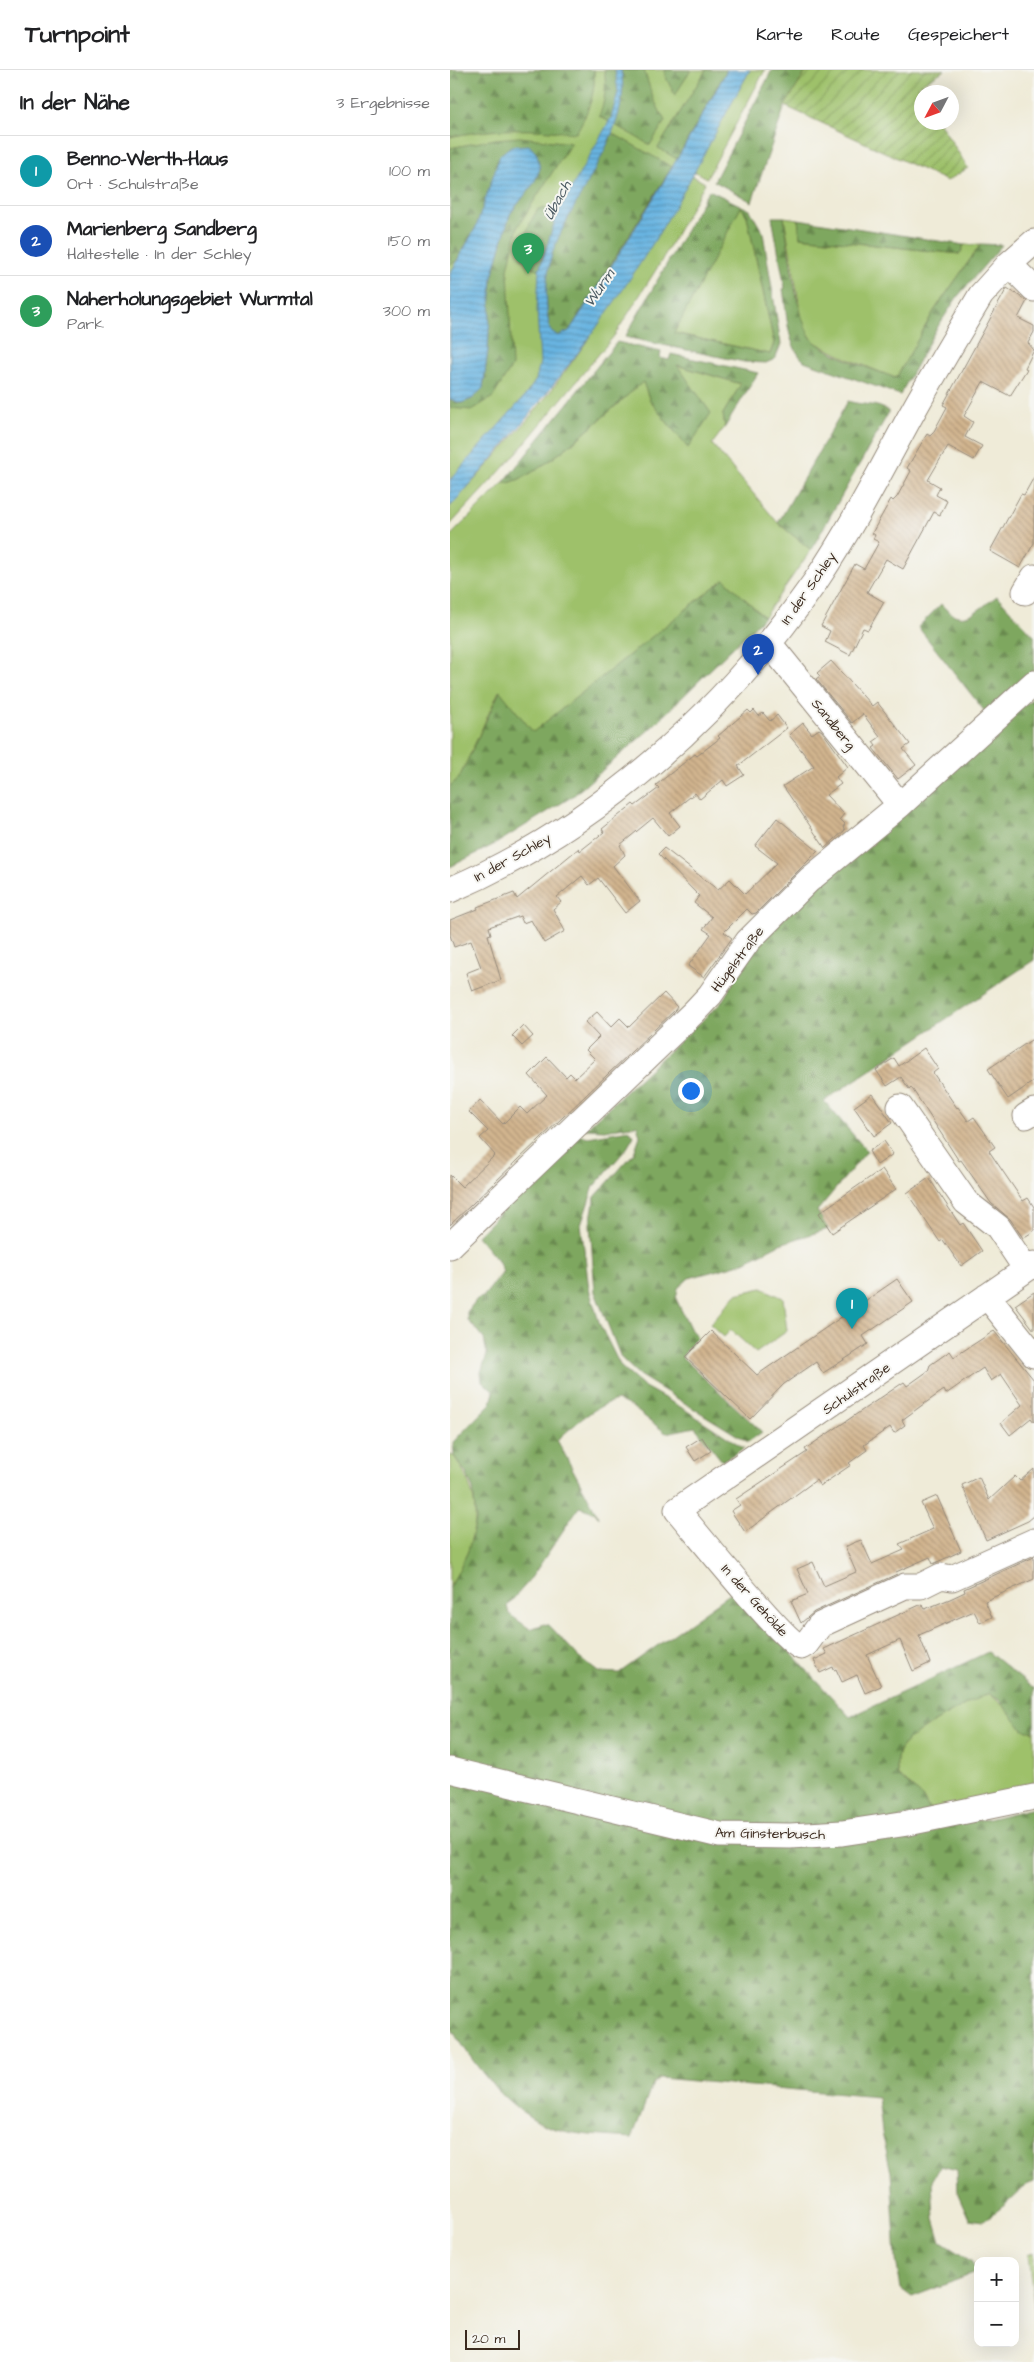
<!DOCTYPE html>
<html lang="de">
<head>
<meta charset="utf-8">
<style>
	body { margin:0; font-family:"Architects Daughter",sans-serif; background:#f2f2f2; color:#202124 }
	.controls { position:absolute; right:15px; bottom:15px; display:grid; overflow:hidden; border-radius:10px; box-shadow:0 5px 20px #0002 }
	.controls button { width:45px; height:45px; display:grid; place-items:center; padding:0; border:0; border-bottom:1px solid #e0e0e0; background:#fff; color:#202124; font:25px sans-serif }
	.compass { position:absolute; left:464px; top:15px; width:45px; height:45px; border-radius:50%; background:#fff; box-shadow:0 5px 20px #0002; rotate:229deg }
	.scale { position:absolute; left:15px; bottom:12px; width:55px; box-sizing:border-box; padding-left:5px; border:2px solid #3b2a1e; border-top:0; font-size:14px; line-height:18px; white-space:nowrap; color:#3b2a1e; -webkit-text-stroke:4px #f6f6f2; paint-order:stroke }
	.you { position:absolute; left:240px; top:1020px; width:18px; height:18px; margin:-12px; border:4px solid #fff; border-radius:50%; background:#1a73e8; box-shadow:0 0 0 8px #1a73e833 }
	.badge { display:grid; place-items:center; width:32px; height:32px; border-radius:50%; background:#d93025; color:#fff; font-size:16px; font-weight:700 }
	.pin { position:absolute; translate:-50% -41px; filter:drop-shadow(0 1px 2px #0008) }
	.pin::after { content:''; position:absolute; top:26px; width:18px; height:15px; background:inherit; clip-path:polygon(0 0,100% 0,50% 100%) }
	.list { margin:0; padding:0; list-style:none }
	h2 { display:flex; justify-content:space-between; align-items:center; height:65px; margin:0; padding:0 20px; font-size:21px }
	h2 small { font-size:16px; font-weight:400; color:#757577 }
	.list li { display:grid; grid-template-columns:32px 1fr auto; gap:15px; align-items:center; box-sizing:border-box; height:70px; padding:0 20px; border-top:1px solid #e0e0e0 }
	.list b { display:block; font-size:19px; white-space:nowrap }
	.list p { margin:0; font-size:16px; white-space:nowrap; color:#757577 }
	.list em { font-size:16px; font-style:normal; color:#757577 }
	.map { position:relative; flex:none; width:584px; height:2292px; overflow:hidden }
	header { display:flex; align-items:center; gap:30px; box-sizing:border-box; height:70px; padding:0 25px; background:#fff; border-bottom:1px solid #e0e0e0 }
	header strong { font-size:24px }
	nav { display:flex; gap:28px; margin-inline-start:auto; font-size:18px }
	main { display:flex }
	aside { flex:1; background:#fff }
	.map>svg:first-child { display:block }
</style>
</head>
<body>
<header>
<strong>Turnpoint</strong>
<nav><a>Karte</a><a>Route</a><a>Gespeichert</a></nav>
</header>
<main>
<aside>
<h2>In der Nähe<small>3 Ergebnisse</small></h2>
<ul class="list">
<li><span class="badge" style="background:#0f9aa8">1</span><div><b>Benno-Werth-Haus</b><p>Ort · Schulstraße</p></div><em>100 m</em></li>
<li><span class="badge" style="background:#1a4fb4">2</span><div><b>Marienberg Sandberg</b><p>Haltestelle · In der Schley</p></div><em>150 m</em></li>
<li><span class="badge" style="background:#2e9e5b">3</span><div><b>Naherholungsgebiet Wurmtal</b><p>Park</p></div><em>300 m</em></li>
</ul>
</aside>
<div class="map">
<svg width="584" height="2292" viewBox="0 0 584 2292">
	<defs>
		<pattern id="forest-firs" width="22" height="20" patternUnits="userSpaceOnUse" patternTransform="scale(1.25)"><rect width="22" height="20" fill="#7ea75f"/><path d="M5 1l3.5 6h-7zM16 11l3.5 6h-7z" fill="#68884e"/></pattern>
		<pattern id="garden-furrows" width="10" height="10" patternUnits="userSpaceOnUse" patternTransform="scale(1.25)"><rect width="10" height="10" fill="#9ec16b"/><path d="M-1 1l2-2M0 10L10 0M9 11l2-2" fill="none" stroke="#829d57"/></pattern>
		<pattern id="water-rules" width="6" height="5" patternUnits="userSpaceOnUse" patternTransform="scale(1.25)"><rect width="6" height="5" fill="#68b4e1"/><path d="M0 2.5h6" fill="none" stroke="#5793b6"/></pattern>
		<pattern id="building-back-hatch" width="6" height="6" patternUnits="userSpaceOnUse" patternTransform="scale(1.25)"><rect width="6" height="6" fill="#d2b58f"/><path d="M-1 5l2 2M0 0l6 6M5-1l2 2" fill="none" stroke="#ac9374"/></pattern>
	</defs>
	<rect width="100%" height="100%" fill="#f6f6f2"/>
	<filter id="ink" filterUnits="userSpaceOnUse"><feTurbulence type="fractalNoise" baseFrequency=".02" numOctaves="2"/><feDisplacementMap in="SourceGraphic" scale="10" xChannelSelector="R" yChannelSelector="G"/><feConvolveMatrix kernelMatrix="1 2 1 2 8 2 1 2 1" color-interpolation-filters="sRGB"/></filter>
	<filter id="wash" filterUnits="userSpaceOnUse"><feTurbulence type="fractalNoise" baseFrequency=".0096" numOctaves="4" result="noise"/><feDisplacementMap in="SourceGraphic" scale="20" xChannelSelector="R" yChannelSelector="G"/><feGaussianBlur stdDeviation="1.12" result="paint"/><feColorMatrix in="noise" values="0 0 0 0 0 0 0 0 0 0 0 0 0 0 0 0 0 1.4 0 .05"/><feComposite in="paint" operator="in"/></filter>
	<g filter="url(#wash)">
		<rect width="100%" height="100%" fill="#efebd8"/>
		<!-- green -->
		<path fill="#9ec16b" stroke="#6c7644" d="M0 0H277L252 48 174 177 115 268 75 326 0 410Z
			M300 0H315L257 108 244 101Z
			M241 105 255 113 209 195 164 266 65 385 0 455V437C34 399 69 362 100 322 152 253 198 181 241 105Z
			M291 136 297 146 324 273 320 284 224 263Z
			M334 147 348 149 350 167 510 184 514 175 531 174 484 241 447 309 396 288 364 272 353 255Z
			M226 295 291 314 273 344 275 357 262 374 328 453 361 480 314 547 274 509 83 663 49 621 9 709 0 716V466L53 413C83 415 167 334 193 311L200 331 238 378Z
			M312 1218 333 1228 337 1261 306 1283 281 1260 274 1267 260 1254 286 1224Z
			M0 1385 4 1386C37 1435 28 1469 0 1518Z
			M540 1624 581 1661H584V1714L481 1742 470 1724 448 1706C446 1698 446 1686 450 1679 459 1664 523 1628 540 1624Z
			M584 2182V2237L578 2185Z"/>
		<!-- forest -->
		<path fill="url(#forest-firs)" stroke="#5c683e" fill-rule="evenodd" d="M0 0H144C146 24 138 42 126 63 81 59 45 57 0 67Z
			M154 0H194L203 28 215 51 200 75 149 46C155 32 157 15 154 0Z
			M215 0H241L225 25 215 6Z
			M256 0H277L227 89 208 78Z
			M322 0H357L335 36 302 132 264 111Z
			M162 63 222 97 119 261 108 266 100 260C96 239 95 216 99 195 108 155 143 100 162 63Z
			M70 67 121 73 68 156 58 199 62 296 43 327 22 340 0 338V329L11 333 22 329 33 318 38 280 42 207 60 144 84 113 51 85 26 157 6 192 0 194V78L45 69Z
			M259 120 300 140 313 163 331 274 325 289 316 293 294 292 175 267ZM291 137 297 146 324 273 320 284 224 263Z
			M98 138 108 142 89 200 79 196 71 187C73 169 78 154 88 139Z
			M322 147H334C338 172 347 259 365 272 386 288 422 299 446 308L484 241 531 174 552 175 508 226 485 261 450 325 354 291C336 274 337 242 333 219L335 218Z
			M348 149 514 175 510 184 350 167Z
			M167 272 211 282 210 288 219 290 221 284 308 303 275 357 273 344 291 314 227 295 261 343 238 378 200 331 193 312C167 333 82 416 53 413Z
			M398 331C411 336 428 332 439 342L361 480 328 453Z
			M274 509 314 547 201 658 123 726 47 773 0 797V716L9 708 50 621 83 662Z
			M547 526 584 566V600L536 643 468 557 491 534C512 559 526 541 547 526Z
			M584 627V890L374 1031 417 1081 367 1141 378 1159 330 1174 290 1194 239 1208 228 1218 226 1229 241 1260 247 1266 232 1287 312 1362 298 1372 189 1305 171 1288 145 1222 140 1154 145 1127 184 1083 190 1066 187 1055 155 1060 135 1059 271 933 305 876 394 791Z
			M179 1060 184 1066 177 1078 144 1116 131 1154 139 1219 150 1255 171 1297 193 1316 234 1339 294 1378 272 1391 245 1357 216 1363 182 1337 168 1330C145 1335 126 1354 107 1370L149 1448 144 1442 129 1437 79 1511 57 1536 59 1544 80 1559 94 1554 99 1555 129 1587 148 1602 169 1603 284 1521 400 1647 538 1582 584 1619V1661H577L572 1658 549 1630 540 1624C523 1628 459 1664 450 1679 446 1686 446 1698 448 1706L470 1724 481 1742 405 1757 288 1760 0 1696V1518L18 1481 26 1450 23 1419 16 1403 4 1386 3 1372 41 1333 44 1322 32 1311 31 1302 37 1285 34 1269 18 1250 17 1242 27 1229 33 1227 53 1202 48 1191 27 1166 128 1064 138 1067Z
			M0 1704 186 1748 394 1768 538 1749 584 1738V2112L576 2115 556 2134 534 2151 519 2149 508 2124 507 2100 491 2096 482 2111 484 2148 491 2172 521 2191 528 2202 462 2227 451 2219 446 2190 441 2102 432 2062 428 2027 209 2008 203 2013 182 2068C157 2066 130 2066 106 2059 61 2046 21 1993 0 1954Z"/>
		<!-- garden -->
		<path fill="url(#garden-furrows)" stroke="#6c7644" d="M357 0H495L468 16 472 22V52L490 53 518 98 497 111 335 36Z"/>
		<!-- water -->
		<path fill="url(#water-rules)" stroke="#526f80" d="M165 0H171C184 57 120 130 102 184 95 208 95 236 100 260L108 266 119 261C175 176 229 90 277 0H300C264 64 231 131 191 192 134 281 70 359 0 437V410L75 326 86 310 90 292 87 240 89 200 108 142 161 48 168 22Z
			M79 75 87 84 90 99 84 113 60 144 42 207 38 280 33 318 22 329 11 333 0 329V204L26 157 50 85 61 76Z"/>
		<g id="blocks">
			<!-- building -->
			<path fill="url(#building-back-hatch)" d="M557 218 577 231 568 248 584 256V262L578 273 584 280 575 298 577 299 560 326 533 312 514 346 523 352 515 367 532 376 524 390 498 376 478 410 490 417 486 425 497 431 490 445 484 442 453 499 436 489 417 522 434 532 418 560 413 558 400 585 375 572 380 561 371 556 405 494 414 499 429 472 423 469 425 465 422 463 441 429 443 431 447 427 461 401 457 398 477 364 480 366 483 363 497 337 493 335Z
				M584 407V473L570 498 540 481 571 424 574 425Z
				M381 591 422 636 427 632 460 674 453 679 466 695 448 709 423 678 426 676 423 672 430 667 413 644 402 653 366 609 370 606 367 603Z
				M298 640 301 643 304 640 309 646 313 643 320 651 327 645 337 658 288 696 294 705 277 716 273 710 250 729 245 723 220 743 230 756 218 766 203 748 170 775 175 785 163 796 190 831 175 843 148 808 139 815 132 806 107 827 111 832 103 839 115 861 94 873 81 850 73 853 70 846 39 857 41 864 38 865 51 910 22 921 16 903 31 897 21 871 4 877 0 865V850L28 839 27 837 64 823 67 829 129 778 130 781 154 762 152 759 183 734 185 736 209 718 206 715 245 684 247 686 270 668 268 666Z
				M353 653 362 664 369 659 372 661 398 697 386 707 391 714 376 725 394 744 390 749 395 754 393 757 395 760 375 778 333 716 364 696 339 665Z
				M327 748 368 781 306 843 302 844 297 839 274 862 282 868 254 907 238 896 261 864 253 859 262 847 244 833 249 826 208 784 214 778 268 820 280 809 295 824 327 793 305 776Z
				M214 923 227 937 225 940 0 1155V1105L12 1117 45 1085 30 1068 38 1061 19 1042 30 1030 53 1054 70 1037 77 1044 97 1025 79 1005 97 987 116 1007 120 1003 125 1008 145 989 136 980 149 967 135 952 147 942 161 957 170 948 179 957Z
				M73 955 83 966 72 976 62 966Z
				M584 968V1011L558 1029 538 999Z
				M474 978 488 999 483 1003 507 1038 508 1037 518 1051 524 1047 545 1077 539 1081 573 1131 578 1128 584 1137V1161L573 1168 560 1149 541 1133 511 1090 509 1091 461 1017 459 1019 451 1007 437 1016 426 1000 444 988 449 996Z
				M422 1024 442 1053 424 1066 404 1037Z
				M434 1071 443 1084 427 1095 419 1081Z
				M432 1099 446 1119 382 1163 369 1143Z
				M479 1108 510 1155 513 1153 532 1181 511 1196 493 1170 490 1172 457 1123Z
				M447 1209 463 1232 413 1266 418 1274 400 1286 373 1303 366 1292 334 1314 300 1349 235 1287 261 1261 307 1305Z
				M584 1222V1260L565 1235Z
				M544 1261 584 1310V1352L581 1348 560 1365 551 1353 572 1335 551 1304 541 1311 533 1298 496 1324 494 1320 471 1336 452 1350 455 1355 444 1363 440 1357 414 1375 417 1380 399 1393 401 1395 370 1416 366 1410 295 1462 281 1441 290 1435 286 1429 357 1382 355 1379 454 1312 457 1316 478 1301 480 1295 500 1281 504 1287Z
				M252 1367 261 1381 245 1391 236 1377Z
				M584 1399V1446L578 1451 536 1470 512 1415 529 1407 539 1430 565 1406 570 1411Z
				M487 1426 511 1481 483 1494 480 1487 446 1502 447 1504 364 1542 351 1553 341 1531 358 1524 347 1499 363 1492 374 1516 406 1502 395 1477 403 1473 411 1470 422 1494 454 1480 449 1474 483 1459 471 1433Z
				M584 1487V1509L535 1531 542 1547 530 1553 524 1541 469 1565 480 1593 463 1601 450 1570 417 1585 431 1616 415 1623 407 1605 392 1612 386 1599 384 1600 383 1597 370 1603 364 1590 377 1584 374 1579 472 1534 475 1539 500 1529 515 1522 514 1519Z"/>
		</g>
	</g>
	<g filter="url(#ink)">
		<use href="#blocks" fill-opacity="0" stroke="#958a7b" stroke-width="1"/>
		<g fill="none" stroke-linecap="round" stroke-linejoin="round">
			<defs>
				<path id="minor" d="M559 194 584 219
					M575 522 584 507
					M319 573 450 735
					M0 820C147 757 274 643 365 512 401 459 430 402 461 345 483 305 507 265 531 225L559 194 584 172
					M450 1037 516 1132 548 1157 576 1199
					M576 1046 584 1041
					M0 1176 244 942 260 925 298 871 359 810 450 735 584 613
					M584 1194 227 1440C246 1462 333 1571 351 1577L356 1574 370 1555 407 1538 455 1516H471L491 1506 502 1508 584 1471
					M537 1226 584 1285
					M0 1700 270 1765 340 1766 392 1763 458 1753 584 1727"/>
			</defs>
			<!-- minor casing -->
			<use href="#minor" stroke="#958a7b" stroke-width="27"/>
			<!-- minor -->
			<use href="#minor" stroke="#fff" stroke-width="25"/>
		</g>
	</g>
	<g text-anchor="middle" stroke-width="4" stroke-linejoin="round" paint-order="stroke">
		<!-- street labels -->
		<g font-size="14" fill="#3b2a1e" stroke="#f6f6f2">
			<text transform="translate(358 518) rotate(-55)" y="5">In der Schley</text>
			<text transform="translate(384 654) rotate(51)" y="5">Sandberg</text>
			<text transform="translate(62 787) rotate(-29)" y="5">In der Schley</text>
			<text transform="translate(287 889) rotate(-53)" y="5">Hügelstraße</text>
			<text transform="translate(406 1318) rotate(-35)" y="5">Schulstraße</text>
			<text transform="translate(305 1530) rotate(48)" y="5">In der Gehölde</text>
			<text transform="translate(320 1763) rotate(1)" y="5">Am Ginsterbusch</text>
		</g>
		<!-- water labels -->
		<g font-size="15" font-style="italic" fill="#4b5a62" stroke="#f6f6f2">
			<text transform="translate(107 130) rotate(-62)" y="5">Übach</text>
			<text transform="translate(149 218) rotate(-56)" y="5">Wurm</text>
		</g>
	</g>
</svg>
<div class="controls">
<button>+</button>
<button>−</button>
</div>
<svg class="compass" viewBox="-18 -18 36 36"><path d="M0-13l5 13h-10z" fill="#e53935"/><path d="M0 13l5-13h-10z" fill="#757577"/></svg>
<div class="scale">20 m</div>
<div class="you"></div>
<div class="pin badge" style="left:402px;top:1259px;background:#0f9aa8">1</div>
<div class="pin badge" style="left:308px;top:605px;background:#1a4fb4">2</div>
<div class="pin badge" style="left:78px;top:204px;background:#2e9e5b">3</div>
</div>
</main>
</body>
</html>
